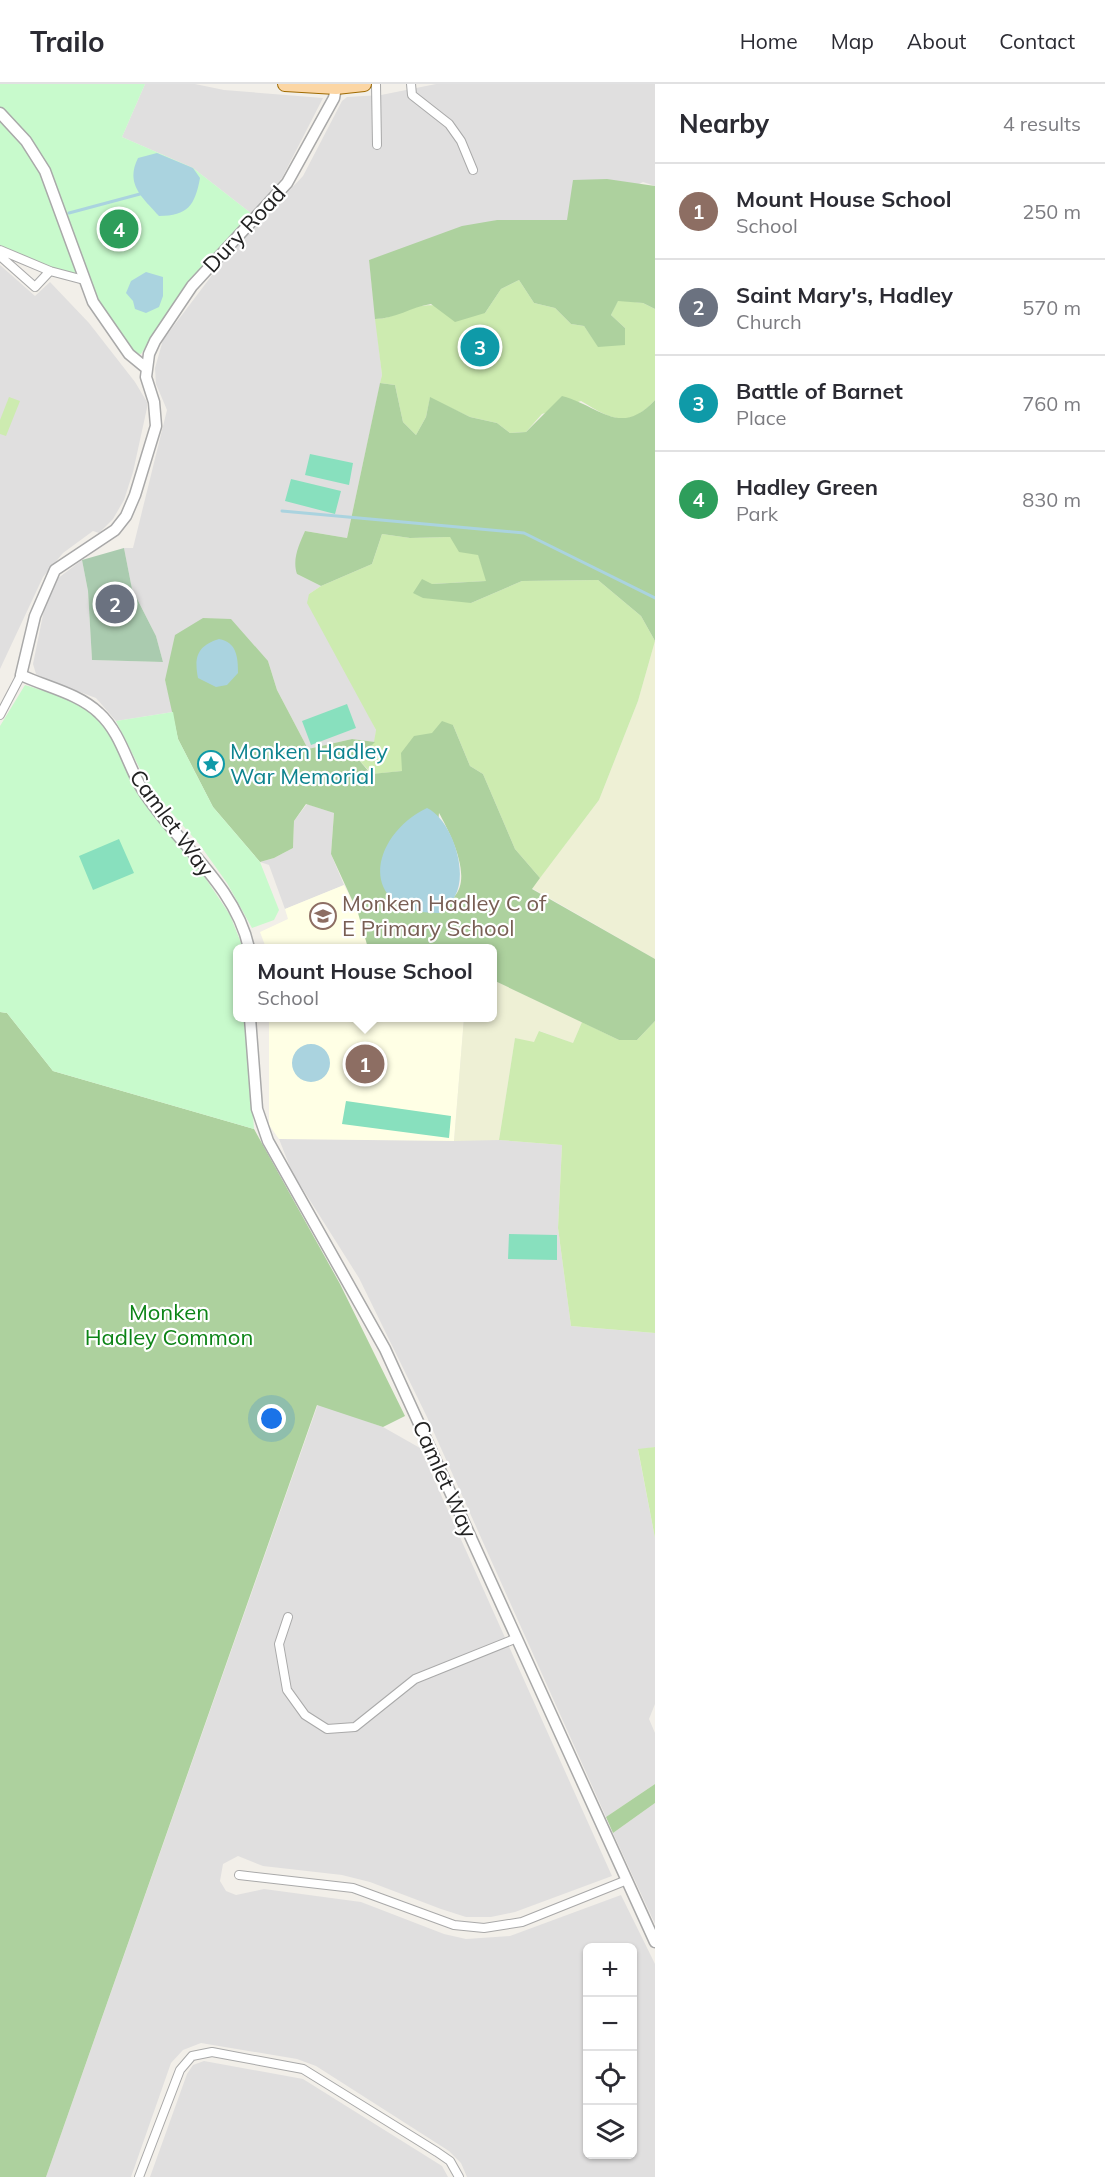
<!DOCTYPE html>
<html lang="en">
<head>
<meta charset="utf-8">
<style>
	body { margin:0; font-family:Mulish,sans-serif; background:#f2f2f3; color:#2b2b33 }
	.controls { position:absolute; right:18px; bottom:18px; display:grid; overflow:hidden; border-radius:9px; box-shadow:0 2px 4px #0004 }
	.controls button { width:54px; height:54px; display:grid; place-items:center; padding:0; border:0; border-bottom:2px solid #e1e1e2; background:#fff; color:#2b2b33; font:30px sans-serif }
	.you { position:absolute; left:272px; top:1335px; width:21px; height:21px; margin:-15px; border:4px solid #fff; border-radius:50%; background:#1a73e8; box-shadow:0 0 0 9px #1a73e833 }
	.badge { display:grid; place-items:center; width:39px; height:39px; border-radius:50%; background:#1a73e8; color:#fff; font-size:20px; font-weight:700 }
	.pin { position:absolute; translate:-50% -50%; border:3px solid #fff; box-shadow:0 2px 6px #0006 }
	.popup { position:absolute; left:233px; top:860px; width:264px; height:78px; box-sizing:border-box; display:grid; place-content:center; border-radius:9px; background:#fff; filter:drop-shadow(0 2px 4px #0005); font-size:20px; white-space:nowrap; color:#7c7c81 }
	.popup b { font-size:22px; color:#2b2b33 }
	.popup::after { content:''; position:absolute; left:50%; top:100%; margin-left:-12px; border:12px solid transparent; border-top-color:#fff }
	.list { margin:0; padding:0; list-style:none }
	h2 { display:flex; justify-content:space-between; align-items:center; height:78px; margin:0; padding:0 24px; font-size:26px }
	h2 small { font-size:20px; font-weight:400; color:#7c7c81 }
	.list li { display:grid; grid-template-columns:39px 1fr auto; gap:18px; align-items:center; box-sizing:border-box; height:96px; padding:0 24px; border-top:2px solid #e1e1e2 }
	.list b { display:block; font-size:22px; white-space:nowrap }
	.list p { margin:0; font-size:20px; white-space:nowrap; color:#7c7c81 }
	.list em { font-size:20px; font-style:normal; color:#7c7c81 }
	.icon { flex:none; width:33px; height:33px; fill:none; stroke:currentColor; stroke-width:2; stroke-linecap:round; stroke-linejoin:round }
	.map { position:relative; flex:none; width:655px; height:2093px; overflow:hidden }
	header { display:flex; align-items:center; gap:36px; box-sizing:border-box; height:84px; padding:0 30px; background:#fff; border-bottom:2px solid #e1e1e2 }
	header strong { font-size:28px }
	nav { display:flex; gap:33px; margin-inline-start:auto; font-size:21px }
	main { display:flex }
	aside { flex:1; background:#fff }
	.map>svg:first-child { display:block }
</style>
</head>
<body>
<header>
<strong>Trailo</strong>
<nav><a>Home</a><a>Map</a><a>About</a><a>Contact</a></nav>
</header>
<main>
<div class="map">
<svg width="655" height="2093" viewBox="0 0 655 2093">
	<rect width="100%" height="100%" fill="#f2efe9"/>
	<!-- residential -->
	<path fill="#e0dfdf" fill-rule="evenodd" d="M145 0H195L224 6 323 14 282 94 252 130 193 84 122 53Z
		M436 0H655V102L643 98 567 136H497L369 176 382 291 347 454 305 447 297 490 321 502 309 510 376 646 375 658 352 655 308 665 277 606 268 577 165 596 173 628 116 637 96 614 45 595 36 590 33 580 47 511 57 495 82 476 88 507 92 576 163 578 156 552 132 505 124 464H133L167 326 156 300 155 284 163 256 225 174 303 92 342 17 347 13 381 11Z
		M0 181 35 212 50 198 89 239 135 298 147 318V324L133 388 124 416 113 435 99 449 93 447 63 469 43 493 0 585Z
		M307 720 334 729 331 770 344 801 285 825 269 781 260 778 274 774 293 764 294 737Z
		M279 1055 499 1056 562 1061 558 1144 571 1242 655 1249V1363L638 1366 655 1454V1620L649 1635 655 1649V1700L606 1733 427 1333 359 1194 292 1088Z
		M318 1320 383 1343 420 1364 612 1792 515 1828 491 1833H466L441 1825 370 1798 342 1791 263 1782 238 1772 223 1780 220 1797 226 1807 236 1811 264 1805 361 1818 444 1850 466 1855 510 1852 621 1811 655 1880V2093H467L461 2079 449 2067 316 1982 297 1975 201 1959 183 1966 171 1979 131 2093H46ZM588 1864H632V2070H588Z
		M655 1719V1840L613 1749Z
		M204 1977 303 1995 442 2082 448 2093H150L187 1990 193 1981Z"/>
	<!-- education -->
	<path fill="#ffffe5" d="M344 801 358 829 368 864H266L260 848 288 835 285 825Z
		M269 934H464L454 1057 279 1055 269 1041Z"/>
	<!-- farmland -->
	<path fill="#eef0d5" d="M655 557V875L532 804 599 716 638 617Z
		M493 896 582 938 573 959 540 947 534 959 515 954 499 1056 454 1057 464 934H493Z"/>
	<!-- grass -->
	<path fill="#cdebb0" d="M519 196 534 219 555 224 571 240 584 242 598 262 625 260V244L611 231 618 216 643 219 655 225V316C628 346 611 335 581 317L542 330 526 348 510 349 497 339 470 333 430 314 426 333 416 351 403 338 395 301 380 299 382 291 375 235C393 235 399 226 415 223 438 218 462 225 485 229L501 205Z
		M9 313 20 317 6 352 0 350V336Z
		M382 450 410 454 450 453 478 470 487 497 432 500 422 495 471 519 522 497 598 496 641 532 655 557 638 617 599 716 540 794 515 765 483 690 470 682 453 641 403 687 372 690 358 675 374 658 376 646 307 519 309 510 321 502 372 480Z
		M655 937V1249L571 1242 558 1144 562 1061 499 1056 515 954 534 958 539 947 573 959 582 938 619 956H637Z
		M655 1363V1454L638 1365Z"/>
	<!-- forest -->
	<path fill="#add19e" fill-rule="evenodd" d="M607 95 655 102V225L643 219 618 217 611 231 625 244V261L598 263 584 242 571 240 555 224 534 219 519 196 501 205 485 229 455 238 431 220C411 223 395 235 375 235L369 176 462 142 497 136H567L573 96Z
		M380 299 395 301 403 338 416 351 426 333 430 313 470 333 497 339 510 349 526 348 562 312C600 322 620 354 655 316V557L641 532 598 496 522 497 471 519 423 514 413 509 422 495 432 500 486 497 478 471 459 468 450 453 410 454 382 450 372 480 321 502 297 490C292 475 299 461 305 447L347 454Z
		M203 534 231 535 268 577 277 606 308 665 352 655 375 658 358 675 371 690 402 687 401 669 414 652 432 649 442 637 453 641 470 682 483 690 515 765 540 794 532 805 655 875V937L637 956H619L493 896V864H368L358 829 331 770 334 729 306 720 294 737 293 764 274 774 260 778 213 723 178 655 165 596 175 551ZM439 729C450 749 473 793 454 813 448 819 438 824 430 829Z
		M0 928 7 929 53 987 254 1045 340 1200 405 1332 383 1343 317 1321 46 2093H0Z
		M655 1700V1719L613 1749 606 1733Z"/>
	<!-- cemetery -->
	<path fill="#aacbaf" d="M124 464 132 505 156 552 163 578 92 576 88 507 82 476Z"/>
	<!-- park -->
	<path fill="#c8facc" d="M0 0H145L122 53 193 84 252 130 181 208 141 270C122 268 96 211 88 194L53 185 0 161Z
		M25 601C51 609 76 616 99 634L230 831 243 864H238V934H246L254 1045 53 987 7 929 0 928V642Z
		M173 628 178 655 213 723 260 778 279 826 274 836 252 844 227 799 200 761 149 703 116 637Z"/>
	<!-- pitch -->
	<path fill="#88e0be" d="M310 370 353 379 349 401 305 391Z
		M291 395 341 407 335 430 285 417Z
		M347 620 356 644 311 661 302 637Z
		M119 755 134 789 93 806 79 772Z
		M346 1017 451 1032 449 1054 342 1040Z
		M509 1150 557 1151V1176L508 1175Z"/>
	<!-- water -->
	<path fill="#aad3df" d="M157 69 193 84 200 94C195 121 188 132 159 132 142 113 125 100 138 74Z
		M146 188 163 193V212L159 223 146 229 135 225 133 217 126 209 131 197Z
		M219 555C237 558 238 574 238 589L227 601 216 603 198 594C194 573 197 562 219 555Z
		M427 724C451 735 469 787 455 812 452 818 444 824 439 829 356 829 369 752 427 724Z
		M292 979a19 19 0 1 1 38 0a19 19 0 1 1-38 0Z"/>
	<g fill="none" stroke-linecap="round" stroke-linejoin="round">
		<!-- stream -->
		<path stroke="#aad3df" stroke-width="3" d="M69 129 140 110
			M282 427 524 449 655 514"/>
		<defs>
			<path id="minor" d="M376 0 377 61
				M411 0 412 11 449 40 461 57 473 86
				M0 166 50 187 84 196
				M0 172 35 203 50 187
				M0 631 21 591
				M288 1533 279 1560 287 1606 305 1631 327 1645 355 1643 415 1595 517 1554
				M239 1791 353 1804 454 1841 484 1844 522 1838 627 1796
				M139 2093 180 1986 192 1972 212 1968 303 1985 437 2068 450 2077 459 2093"/>
			<path id="tertiary" d="M0 29 26 57 45 87 93 218 129 270 146 284
				M249 864C235 800 175 758 142 705 127 680 121 649 99 629 78 609 46 603 21 591L35 532 55 486 115 446 126 432 135 411 156 342 154 318 146 293 149 270 155 257 192 202 287 99 334 14 336 3
				M250 934 257 1025 268 1057 385 1265 655 1858"/>
			<path id="primary" d="M285 0 336 3 364 0"/>
		</defs>
		<!-- minor casing -->
		<use href="#minor" stroke="#a9a9a9" stroke-width="10"/>
		<!-- tertiary casing -->
		<use href="#tertiary" stroke="#a9a9a9" stroke-width="13"/>
		<!-- primary casing -->
		<use href="#primary" stroke="#a06b00" stroke-width="16"/>
		<!-- minor -->
		<use href="#minor" stroke="#fff" stroke-width="8"/>
		<!-- tertiary -->
		<use href="#tertiary" stroke="#fff" stroke-width="10"/>
		<!-- primary -->
		<use href="#primary" stroke="#fcd6a4" stroke-width="14"/>
	</g>
	<!-- icons -->
	<defs>
		<symbol id="sight-ring" viewBox="-11 -11 22 22"><circle r="9.5" fill="#fff" stroke="#0f9aa8" stroke-width="1.5"/><path d="M0-6L1.8-2.2L6-1.7L2.9 1.2L3.7 5.4L0 3.3L-3.7 5.4L-2.9 1.2L-6-1.7L-1.8-2.2Z" fill="#0f9aa8"/></symbol>
		<symbol id="school-ring" viewBox="-11 -11 22 22"><circle r="9.5" fill="#fff" stroke="#8d6e63" stroke-width="1.5"/><path d="M0-5L7-2L0 1L-7-2ZM-4 1L0 2.5L4 1V4Q0 6-4 4Z" fill="#8d6e63"/></symbol>
	</defs>
	<g fill-rule="evenodd">
		<use href="#sight-ring" x="196" y="665" width="30" height="30"/>
		<use href="#school-ring" x="308" y="817" width="30" height="30"/>
	</g>
	<g text-anchor="middle" stroke-width="4.5" stroke-linejoin="round" paint-order="stroke">
		<!-- street labels -->
		<g font-size="22" fill="#222" stroke="#fff">
			<text transform="translate(244 145) rotate(-47)" y="8">Dury Road</text>
			<text transform="translate(172 739) rotate(54)" y="8">Camlet Way</text>
			<text transform="translate(445 1395) rotate(66)" y="8">Camlet Way</text>
		</g>
		<!-- culture labels -->
		<g font-size="22" fill="#0d838f" stroke="#fff" text-anchor="start">
			<text x="230" y="675">Monken Hadley<tspan x="230" dy="25">War Memorial</tspan></text>
		</g>
		<!-- education labels -->
		<g font-size="22" fill="#785e54" stroke="#fff" text-anchor="start">
			<text x="342" y="827">Monken Hadley C of<tspan x="342" dy="25">E Primary School</tspan></text>
		</g>
		<!-- park labels -->
		<g font-size="22" fill="#0c8416" stroke="#fff">
			<text x="169" y="1236">Monken<tspan x="169" dy="25">Hadley Common</tspan></text>
		</g>
	</g>
</svg>
<div class="controls">
<button>+</button>
<button>−</button>
<button><svg class="icon" aria-label="locate" viewBox="0 0 24 24"><circle cx="12" cy="12" r="6"/><path d="M12 2v4M12 18v4M2 12h4M18 12h4"/></svg></button>
<button><svg class="icon" aria-label="layers" viewBox="0 0 24 24"><path d="M12 4l9 5-9 5-9-5zM3 14l9 5 9-5"/></svg></button>
</div>
<div class="you"></div>
<div class="pin badge" style="left:365px;top:980px;background:#8d6e63">1</div>
<div class="popup"><b>Mount House School</b>School</div>
<div class="pin badge" style="left:115px;top:520px;background:#6b7280">2</div>
<div class="pin badge" style="left:480px;top:263px;background:#0f9aa8">3</div>
<div class="pin badge" style="left:119px;top:145px;background:#2e9e5b">4</div>
</div>
<aside>
<h2>Nearby<small>4 results</small></h2>
<ul class="list">
<li><span class="badge" style="background:#8d6e63">1</span><div><b>Mount House School</b><p>School</p></div><em>250 m</em></li>
<li><span class="badge" style="background:#6b7280">2</span><div><b>Saint Mary's, Hadley</b><p>Church</p></div><em>570 m</em></li>
<li><span class="badge" style="background:#0f9aa8">3</span><div><b>Battle of Barnet</b><p>Place</p></div><em>760 m</em></li>
<li><span class="badge" style="background:#2e9e5b">4</span><div><b>Hadley Green</b><p>Park</p></div><em>830 m</em></li>
</ul>
</aside>
</main>
</body>
</html>
